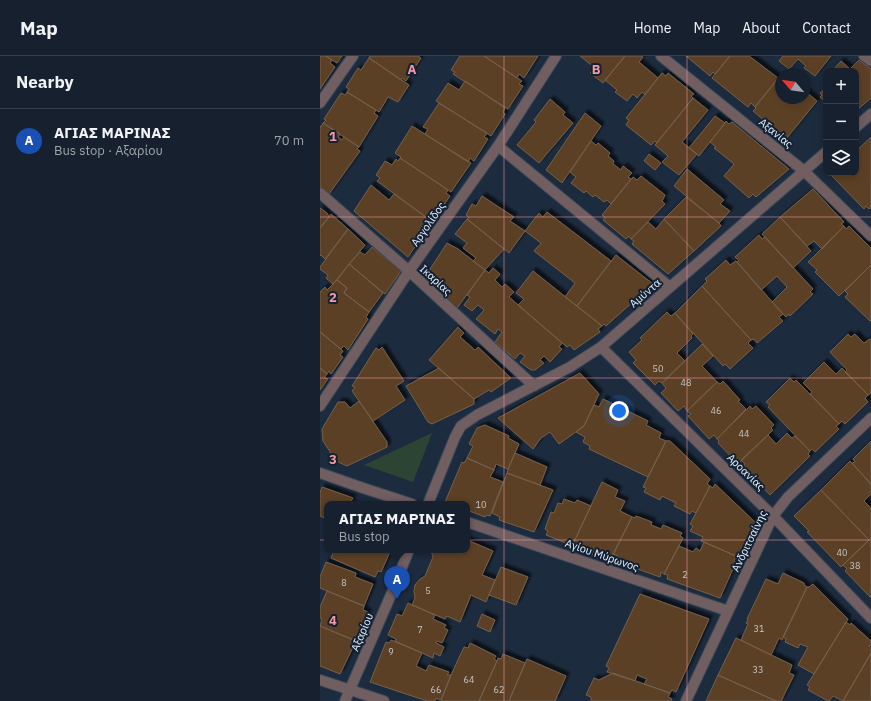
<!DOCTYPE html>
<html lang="en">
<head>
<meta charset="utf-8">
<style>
	body { margin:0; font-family:"IBM Plex Sans",sans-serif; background:#232d3a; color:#f1f3f6 }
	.controls { position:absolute; right:12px; top:12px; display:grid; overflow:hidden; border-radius:8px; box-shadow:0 2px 10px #0003 }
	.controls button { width:36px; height:36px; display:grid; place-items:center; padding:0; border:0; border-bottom:1px solid #353e4a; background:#16202e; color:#f1f3f6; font:20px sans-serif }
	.compass { position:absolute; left:455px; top:12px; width:36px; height:36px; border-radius:50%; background:#16202e; box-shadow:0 2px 10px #0003; rotate:299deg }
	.you { position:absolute; left:299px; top:355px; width:14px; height:14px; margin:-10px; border:3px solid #fff; border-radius:50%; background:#1a73e8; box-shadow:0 0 0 6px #1a73e833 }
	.badge { display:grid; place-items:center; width:26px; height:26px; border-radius:50%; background:#f49aa5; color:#fff; font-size:13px; font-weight:700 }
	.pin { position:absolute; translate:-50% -33px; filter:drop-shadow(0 1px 2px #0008) }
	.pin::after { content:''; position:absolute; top:21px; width:14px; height:12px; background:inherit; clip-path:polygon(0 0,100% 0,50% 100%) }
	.popup { position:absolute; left:4px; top:445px; width:146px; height:52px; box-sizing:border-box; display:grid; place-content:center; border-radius:8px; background:#16202e; filter:drop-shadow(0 1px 3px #0005); font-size:13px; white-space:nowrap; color:#9ea3aa }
	.popup b { font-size:15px; color:#f1f3f6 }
	.popup::after { content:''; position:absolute; left:50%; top:100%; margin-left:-8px; border:8px solid transparent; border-top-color:#16202e }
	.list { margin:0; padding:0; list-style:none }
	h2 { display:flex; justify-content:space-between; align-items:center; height:52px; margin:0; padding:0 16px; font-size:17px }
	h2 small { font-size:13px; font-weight:400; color:#9ea3aa }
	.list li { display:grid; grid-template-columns:26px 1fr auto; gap:12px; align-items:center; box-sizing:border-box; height:64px; padding:0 16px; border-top:1px solid #353e4a }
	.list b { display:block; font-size:15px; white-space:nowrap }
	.list p { margin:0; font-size:13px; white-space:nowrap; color:#9ea3aa }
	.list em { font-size:13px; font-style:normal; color:#9ea3aa }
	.icon { flex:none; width:22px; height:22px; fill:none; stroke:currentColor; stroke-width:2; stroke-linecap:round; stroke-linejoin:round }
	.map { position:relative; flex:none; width:551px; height:645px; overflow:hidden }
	header { display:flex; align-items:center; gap:24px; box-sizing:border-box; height:56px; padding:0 20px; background:#16202e; border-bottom:1px solid #353e4a }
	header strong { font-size:19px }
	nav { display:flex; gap:22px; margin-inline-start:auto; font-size:14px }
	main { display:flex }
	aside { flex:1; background:#16202e }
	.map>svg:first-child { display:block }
</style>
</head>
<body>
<header>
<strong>Map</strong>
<nav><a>Home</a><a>Map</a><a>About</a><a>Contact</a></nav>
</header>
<main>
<aside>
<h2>Nearby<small></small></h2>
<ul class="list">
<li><span class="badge" style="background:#1a4fb4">A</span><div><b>ΑΓΙΑΣ ΜΑΡΙΝΑΣ</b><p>Bus stop · Αξαρίου</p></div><em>70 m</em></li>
</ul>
</aside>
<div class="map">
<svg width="551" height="645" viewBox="0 0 551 645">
	<defs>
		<filter id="shadow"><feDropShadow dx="3.5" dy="-3.5" stdDeviation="1" flood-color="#0009"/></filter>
	</defs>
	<rect width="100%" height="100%" fill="#1d2b3e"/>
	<!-- green -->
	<path fill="#2b4433" d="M112 377 93 426 44 409Z"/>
	<!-- building -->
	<path fill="#5c4125" stroke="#74604c" filter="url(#shadow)" d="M0 0H6L12 4 10 7 15 11 0 33Z
		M6 0H22L17 7Z
		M50 0H98L101 2 86 25 82 22 81 24 49 2Z
		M140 0H164L202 25 199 28 203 30 188 53 133 18 135 16 131 14Z
		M164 0H218L204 22 199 18 197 22Z
		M260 0H305L283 27 270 17 275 12Z
		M305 0H321L323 1 319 6 338 22 325 39 322 36 317 42 313 38 307 45 295 36 297 34 285 24Z
		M366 0H410L395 18 393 16 390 20Z
		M410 0H429L458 22 435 51 431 47 428 51 392 22Z
		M463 0H511L495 20 484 12 486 10 478 3 469 13 459 5Z
		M49 2 89 29 78 46 68 41 59 56 27 36 29 33 26 31 38 12 41 14Z
		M539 4 551 13V42L536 55V15H512L521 5 530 13Z
		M342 17 346 20 348 17 374 38 371 40 373 42 337 87 335 85 331 89 306 69 309 64 306 62Z
		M461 19V42H485V35L497 45 466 83 433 55 436 52 435 51Z
		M145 25 185 52 183 56 185 58 171 80 116 45 128 27 139 34Z
		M506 32V46L500 41 502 39 500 37Z
		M27 36 56 54 54 57 58 60 39 91 3 67 6 64 4 63 21 37 25 39Z
		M373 42 388 54 362 86 377 98 359 119 342 106 348 100 335 89Z
		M230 43 245 56 243 59 253 67 219 107 197 89 216 66 214 64Z
		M119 47 167 77 164 81 168 83 154 105 150 102 148 106 105 78 108 73 103 71Z
		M265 57 281 70 242 127 226 114Z
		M395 60 405 67 379 100 369 92Z
		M406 65 409 68 412 66 469 113 436 141 433 138 429 142 404 120 414 108 394 92 396 91 390 86 405 67Z
		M3 67 20 78 18 81 22 84 24 81 39 91 37 93 40 95 9 138 0 130V70L1 71Z
		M92 70 151 107 131 136 80 102 81 101 75 97Z
		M551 81V151L549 153 546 150 544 153 510 118 511 117H536V95Z
		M271 85 276 89 278 87 290 97 288 100 294 105 293 108 301 114 303 110 312 117 308 121 311 123 291 148 287 144 284 146 275 139 273 141 266 135 264 137 251 127 256 121 250 116Z
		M329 98 341 107 335 114 324 105Z
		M80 102 128 134 126 137 130 140 114 163 112 161 110 164 57 125 60 122 56 119 65 105 72 109 76 103 78 105Z
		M367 113 404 144 400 148 410 155 399 167 354 130Z
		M321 120 345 139 342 145 345 148 311 183 309 180 306 183 283 164 285 161 282 159 313 121 317 124Z
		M51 129 69 144 74 138 110 164 107 167 110 169 88 201 34 155Z
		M493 133 524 166 521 168 524 170 502 193 494 185 487 190 460 161Z
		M162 140 194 161 190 165 205 175 189 197 147 163 149 161 146 159 152 148 156 150Z
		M366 141 399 167 401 170 374 195 344 163Z
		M0 152 7 157 9 161 0 172Z
		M227 156 291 205 257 250 245 241 255 227 214 195 221 187 205 175 219 157 223 161Z
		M11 158 28 173 5 203 1 199 0 200V172Z
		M460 161 491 195 473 212 442 178Z
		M147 163 184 193 165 214 153 205 156 202 143 192 147 187 135 178Z
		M344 163 374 195 348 218 312 188 314 185 311 183 328 166 336 173Z
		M524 170 526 173 529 170 551 192V209L519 240 495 216 497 214 488 206Z
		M28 173 45 189 13 228 6 222 8 219 0 213V211Z
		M439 179 442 183 445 181 493 233 490 236 493 238 470 260 469 258 466 261 463 258 452 246 467 231 457 220 441 234 417 206 419 205 415 201Z
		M127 187 138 193 165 214 137 252 105 224V221Z
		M52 191 81 215 65 238 29 208 40 196 45 199Z
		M296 199 333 228 286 270 284 268 282 270 257 250Z
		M406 204 410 209 416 205 463 258 459 261 463 265 437 287 434 283 431 284 382 230 387 225 385 223Z
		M29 208 63 237 49 256 24 237 27 232 17 224Z
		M551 209V264L550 265 525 241 528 238 525 235Z
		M173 212 180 218 175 224 182 231 185 228 194 236 189 241 242 287 239 291 242 293 230 306 224 300 220 304 224 307 215 314H211L200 306 205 300 200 297 195 303 175 286 182 276 178 273 175 278 156 263 164 254 158 249 152 255 144 249 150 241 147 239 165 214 169 217Z
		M213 215 282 270 278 273 280 276 254 294 250 289 247 291 198 249 204 243 196 237Z
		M17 224 27 232 24 237 49 256 46 261 48 263 28 294 24 290 21 293 0 276V236L5 231 7 234Z
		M382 230 431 284 428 287 433 292 410 313 405 308 403 310 355 257Z
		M347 256 351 260 355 257 373 278 371 280 372 282 357 297 365 305 342 327 339 325 335 329 313 307 316 304 309 296 322 284 320 282Z
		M138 271 144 277 140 281 155 294 158 291 191 322 171 336 169 334 154 343 109 304Z
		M0 276 23 295 20 299 23 301 11 318 9 315 7 318 0 312Z
		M528 278 531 281 535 278 544 287 550 283 551 284V337L548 339 525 316 527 314 510 296Z
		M382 288 393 300 382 310 397 326 367 355 364 350 358 355 341 337 346 332 342 327Z
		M62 291 84 325 76 330 85 344 53 365 32 335 35 331 32 330 56 292 59 294Z
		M504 306 516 318 522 312 548 339 545 342 548 346 525 368 522 365 519 368 490 338 492 336 483 327Z
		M0 312 7 318 4 322 8 323 0 334Z
		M119 312 154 343V348L112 368 108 366 86 330Z
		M260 317 279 338 264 370 239 388 230 376 221 382 213 393 178 362Z
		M470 322 474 326 476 324 519 368 516 370 519 373 495 396 492 393 490 395 448 351 450 349 446 346Z
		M403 325 420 344 418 345 426 353 397 383 394 379 389 383 368 360 371 358 367 355 397 326 400 328Z
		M283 343 328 365 326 369 341 377 339 382 346 385 328 421 269 393 270 390 263 386 265 381 256 376 264 370 274 349 279 351Z
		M39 345 67 386V391L27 410 16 405 3 385 2 373 18 346H25L30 352Z
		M430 350 432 353 436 350 454 369 451 372 453 374 420 406 418 404 416 406 398 387 399 385 397 383Z
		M165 369 189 380 188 382 199 388 188 413 176 408 174 414 147 402 153 390 149 388 157 372Z
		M467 377 472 382 475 380 490 395 488 398 490 400 450 439 422 410 425 408 421 404 448 379 456 388Z
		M346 385H350L390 423 387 428 390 430 376 457 372 455 370 458 354 450 356 447 342 440 340 444 324 436 326 432 323 431Z
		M551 385V428L532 407 535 406 533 403Z
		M195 397 227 411 220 429 187 417 188 413Z
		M147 402 174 414 170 421 183 426 170 460 167 459 165 461 147 454V448H131L125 446 142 406 144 407Z
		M530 405 551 428V438L544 445 551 452V482L549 484 501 434Z
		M187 417 233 434 214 476 179 464 180 461 172 457Z
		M282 426 298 434 295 441 305 445 300 455 312 461 292 501 287 499 285 503 257 493 258 489 253 488Z
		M395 428 436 467 420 498 418 497 416 500 381 485 383 481 370 475 373 470 370 468 376 457 390 430 393 432Z
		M2 431 33 442 30 446 34 448H7V463L0 460V437Z
		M501 434 549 484 521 511 487 476 489 475 474 460Z
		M244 443 255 447 257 444 271 450 253 488 249 486 248 488 226 479 228 475 225 473 231 456 234 457 238 447 242 448Z
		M316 460 332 466 331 469 341 473 343 469 362 477 360 480 363 482 344 518 341 516 340 521 295 505 298 500 293 498 312 461 315 462Z
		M551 482V542L525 515 527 513 523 509Z
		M147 484 173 495 162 519 175 524 166 546 151 539 140 566 127 560 125 563 92 549 95 542 94 535 95 529 100 523 105 520 113 501 111 494H147Z
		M384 486 416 500 414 505 416 506 400 542 347 523 348 519 344 518 359 490 373 496 376 492 380 495Z
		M9 494H67L70 496 61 516 58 515 55 521 11 502 13 497Z
		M6 506 36 517 35 521 53 528 44 550 0 532V521Z
		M181 511 208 521 196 549 169 539Z
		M463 517 484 527V529L487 531 462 584 459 582 451 599 421 584 428 568 426 567 428 564 427 563 446 523 458 528Z
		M493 528 528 563 494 618 478 609 488 591 480 588 478 592 465 586 466 583 463 581 487 531H489Z
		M7 535 44 550 43 554 48 556 36 585 0 570 2 563 0 562V551Z
		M320 538 389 563 356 636 352 634 350 637 324 628 327 623 317 619 315 625 287 616 289 612 286 610Z
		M88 547 115 559 113 563 126 569 124 572 128 574 122 587 117 585 116 587 124 591 120 600 114 597 113 602 75 585 76 583 68 579 77 558 82 560Z
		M162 558 175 564 170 576 157 570Z
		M526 566 530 569 531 567 551 585V589L549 590 551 592V597L523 645 513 640 509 645H508L488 634 490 631 487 629Z
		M0 570 36 585 20 618 0 610Z
		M416 582 472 609 469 617 474 619 461 645H456L398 619Z
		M71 584 102 597 96 610 106 615 109 609 129 616 127 619H131L121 644 116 642 115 645H107L50 626 66 586 69 587Z
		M150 587 176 600 174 603 177 605 159 645H124L121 644 131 619 144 591 148 592Z
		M551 597V645H523Z
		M183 598 205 607 189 645H159L177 605 178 602 181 603Z
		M207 603 246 620 235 645H189Z
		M293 617 350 637 348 641 352 643 351 645H271V641L266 639 274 622 279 624Z
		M398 619 456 645H386Z"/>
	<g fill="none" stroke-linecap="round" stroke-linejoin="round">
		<defs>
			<path id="minor" d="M341 0 484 115 551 180
				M544 0 551 5
				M0 47 33 0
				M536 71 551 58
				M178 90 350 231
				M0 137 89 215 214 330
				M281 291 453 460 551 562
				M0 350 89 215 178 90 236 0
				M0 417 43 432 92 448
				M108 448 135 381 141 370 157 359 250 311 281 291 506 96
				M147 466 408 555
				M0 624 64 645
				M25 645 70 541 89 494
				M366 645 453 460 468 441 551 362"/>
		</defs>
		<!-- minor casing -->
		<use href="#minor" stroke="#394759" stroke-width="12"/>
		<!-- minor -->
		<use href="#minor" stroke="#715e61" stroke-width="10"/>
	</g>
	<!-- grid -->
	<path fill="none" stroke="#f49aa5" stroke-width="1" stroke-opacity="0.55" d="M184 0V645M367 0V645M0 161H551M0 322H551M0 484H551"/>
	<g text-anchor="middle" stroke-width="4" stroke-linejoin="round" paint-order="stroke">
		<!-- number labels -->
		<g font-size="9" fill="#c5c6c8">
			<text x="338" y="316">50</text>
			<text x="366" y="330">48</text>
			<text x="396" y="358">46</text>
			<text x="424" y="381">44</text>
			<text x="161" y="452">10</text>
			<text x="522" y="500">40</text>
			<text x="535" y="513">38</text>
			<text x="365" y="522">2</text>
			<text x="24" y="530">8</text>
			<text x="108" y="538">5</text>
			<text x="439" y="576">31</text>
			<text x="100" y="577">7</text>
			<text x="71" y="599">9</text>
			<text x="438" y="617">33</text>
			<text x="149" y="627">64</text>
			<text x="116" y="637">66</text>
			<text x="179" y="637">62</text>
		</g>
		<!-- street labels -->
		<g font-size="11" fill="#e8f2ff" stroke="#132133">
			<text transform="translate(456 77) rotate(39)" y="4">Αξανίας</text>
			<text transform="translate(108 168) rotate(-55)" y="4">Αργολίδος</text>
			<text transform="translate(116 224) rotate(43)" y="4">Ικαρίας</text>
			<text transform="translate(325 237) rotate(-41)" y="4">Αμύντα</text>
			<text transform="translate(426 416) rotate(44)" y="4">Αροανίας</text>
			<text transform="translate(429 485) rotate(-64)" y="4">Ανδριτσαίνης</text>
			<text transform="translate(282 499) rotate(19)" y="4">Αγίου Μύρωνος</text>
			<text transform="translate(42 576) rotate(-67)" y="4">Αξαρίου</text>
		</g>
	</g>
	<g font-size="13" text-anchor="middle" font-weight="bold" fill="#f49aa5" stroke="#132133" stroke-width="4" stroke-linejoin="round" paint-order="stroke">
		<text x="92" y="18">A</text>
		<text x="276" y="18">B</text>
		<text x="13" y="85">1</text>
		<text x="13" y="246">2</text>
		<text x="13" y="408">3</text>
		<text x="13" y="569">4</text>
	</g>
</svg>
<div class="controls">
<button>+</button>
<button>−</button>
<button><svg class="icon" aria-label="layers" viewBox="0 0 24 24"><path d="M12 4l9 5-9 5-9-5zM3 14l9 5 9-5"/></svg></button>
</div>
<svg class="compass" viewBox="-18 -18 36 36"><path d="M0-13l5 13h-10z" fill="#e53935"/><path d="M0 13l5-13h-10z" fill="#9ea3aa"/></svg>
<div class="you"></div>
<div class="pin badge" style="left:77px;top:543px;background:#1a4fb4">A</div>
<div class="popup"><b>ΑΓΙΑΣ ΜΑΡΙΝΑΣ</b>Bus stop</div>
</div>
</main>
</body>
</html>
